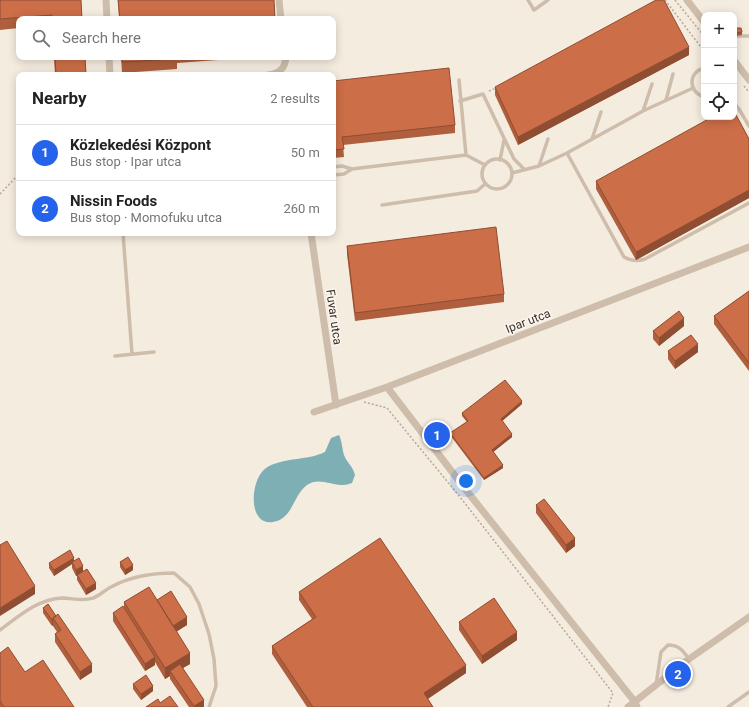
<!DOCTYPE html>
<html lang="en">
<head>
<meta charset="utf-8">
<style>
	body { margin:0; font-family:Roboto,sans-serif; background:#f6f6f6; color:#222 }
	.controls { position:absolute; right:12px; top:12px; display:grid; overflow:hidden; border-radius:8px; box-shadow:0 2px 10px #0003 }
	.controls button { width:36px; height:36px; display:grid; place-items:center; padding:0; border:0; border-bottom:1px solid #e0e0e0; background:#fff; color:#222; font:20px sans-serif }
	.you { position:absolute; left:466px; top:481px; width:14px; height:14px; margin:-10px; border:3px solid #fff; border-radius:50%; background:#1a73e8; box-shadow:0 0 0 6px #1a73e833 }
	.badge { display:grid; place-items:center; width:26px; height:26px; border-radius:50%; background:#2563eb; color:#fff; font-size:13px; font-weight:700 }
	.pin { position:absolute; translate:-50% -50%; border:2px solid #fff; box-shadow:0 1px 4px #0006 }
	.list { margin:0; padding:0; list-style:none }
	h2 { display:flex; justify-content:space-between; align-items:center; height:52px; margin:0; padding:0 16px; font-size:17px }
	h2 small { font-size:13px; font-weight:400; color:#767676 }
	.list li { display:grid; grid-template-columns:26px 1fr auto; gap:12px; align-items:center; box-sizing:border-box; height:56px; padding:0 16px; border-top:1px solid #e0e0e0 }
	.list b { display:block; font-size:15px; white-space:nowrap }
	.list p { margin:0; font-size:13px; white-space:nowrap; color:#767676 }
	.list em { font-size:13px; font-style:normal; color:#767676 }
	.icon { flex:none; width:22px; height:22px; fill:none; stroke:currentColor; stroke-width:2; stroke-linecap:round; stroke-linejoin:round }
	.map { position:relative; flex:none; width:749px; height:707px; overflow:hidden }
	.search { position:absolute; background:#fff; box-shadow:0 2px 10px #0003; left:16px; top:16px; width:320px; height:44px; display:flex; align-items:center; gap:10px; box-sizing:border-box; padding:0 14px; border-radius:8px; color:#767676; font-size:15px }
	.panel { position:absolute; background:#fff; box-shadow:0 2px 10px #0003; left:16px; top:72px; width:320px; height:164px; border-radius:8px }
	.map>svg:first-child { display:block }
</style>
</head>
<body>
<div class="map">
<svg width="749" height="707" viewBox="0 0 749 707">
	<rect width="100%" height="100%" fill="#f5ece0"/>
	<!-- water -->
	<path fill="#7dafb4" d="M339 435C342 441 342 448 344 455 347 463 353 466 355 475L352 483C349 484 346 485 343 485 331 485 318 477 307 485 293 495 293 519 273 522 247 526 250 479 266 468 283 457 307 461 325 452L331 438Z"/>
	<g fill="none" stroke-linecap="round" stroke-linejoin="round">
		<!-- path -->
		<path stroke="#baa795" stroke-width="1.5" stroke-dasharray="2 2" stroke-linecap="butt" d="M665 0 704 51
			M675 0 704 36
			M744 86 749 92
			M489 91 496 88
			M0 194 19 174
			M364 402 387 408 460 497 613 693 608 707"/>
		<!-- lane -->
		<path stroke="#cebdab" stroke-width="3.5" d="M528 0 534 10 548 0
			M734 38 738 36H749
			M704 68C688 72 688 92 704 97
			M459 80 466 155
			M666 100 673 74
			M460 101 483 94 514 159 524 169
			M734 103 739 109 749 126
			M643 111 652 84
			M592 139 601 112
			M567 153 624 257C631 261 637 262 645 259L749 203
			M482 174a15 15 0 1 1 30 0a15 15 0 1 1-30 0Z
			M500 160 504 140
			M539 166 548 139
			M333 167 342 166 352 169 466 155 485 165
			M512 173 539 166 567 153 643 111 693 88
			M333 175 344 174 352 169
			M382 205 477 191 485 184
			M123 233 132 354
			M115 356 154 352
			M0 630C19 616 38 599 62 598 72 598 83 602 93 598 99 596 105 590 111 587 131 576 152 573 174 573L190 587 199 604 209 634 214 659 216 686 209 707
			M656 685 661 652 668 645C679 645 683 651 689 659
			M728 707 749 692"/>
		<!-- street -->
		<path stroke="#cebdab" stroke-width="7" d="M106 0 107 19
			M279 0 281 19
			M687 0 704 22
			M109 57 110 75
			M734 60 749 80
			M268 75C279 74 285 69 286 57
			M311 233 336 405
			M387 387 466 490 635 702 637 707
			M314 412 387 387 749 247
			M628 707 689 659 749 617"/>
	</g>
	<!-- wall -->
	<path fill="#af5f3d" d="M0 0 82 19H19V28L0 30Z
		M118 0H274L275 19H119Z
		M736 28 742 32V35L737 36Z
		M689 55 518 145 495 95V87Z
		M54 57H85L86 75H55Z
		M121 57H260L177 63V69L122 73Z
		M333 81 455 125V133L343 145 344 157 333 158Z
		M749 139V198L636 260 596 189V181Z
		M347 246 504 294V302L355 321 347 254Z
		M749 291V371L714 324V316Z
		M684 326 659 346 653 339V331Z
		M668 351 698 352 675 369 668 359Z
		M522 404 502 421 512 437 493 452 503 468 484 480 450 435V433L467 422 462 416V413Z
		M536 505 575 546 566 553 536 513Z
		M74 561 83 571 96 589 86 595 77 580V575L76 576 72 568V564L54 576 49 568V563Z
		M120 562 133 570 125 575 120 567Z
		M299 592 466 673 428 699 433 707H307L272 654V646L312 619 299 600Z
		M157 600 187 625 176 631 190 664 183 668 204 707H189L170 679V676L165 679 155 662V665L145 671 113 621V613L124 608V602Z
		M48 604 92 672 80 680 55 642V634L57 632 53 626V625L52 626 43 613V608Z
		M459 622 517 640 482 664 459 630Z
		M0 653 25 672 74 707H0Z
		M133 684 153 691 141 700 133 689Z"/>
	<!-- shaded-wall -->
	<path fill="#8f4d32" d="M689 47V55L518 145V137Z
		M749 190V198L636 260V252Z
		M684 318V326L659 346V338Z
		M698 344V352L675 369V361Z
		M522 401V404L501 422V419Z
		M512 434V437L492 453V450Z
		M503 465V468L484 480V478Z
		M575 538V546L566 553V545Z
		M74 558V563L72 562V564L54 576V570Z
		M133 565V570L125 575V570Z
		M83 566V572L76 576V570Z
		M96 583V589L86 595V589Z
		M35 586V594L0 616V608Z
		M187 617V625L173 634V626Z
		M53 619V625L52 626V620Z
		M517 632V640L482 664V656Z
		M190 653V664L172 674 170 671V676L165 679V668Z
		M155 657V665L145 671V664Z
		M92 664V672L80 680V672Z
		M466 665V673L424 701V693Z
		M153 686V691L141 700V694Z
		M204 700V707H194V706Z"/>
	<!-- building -->
	<path fill="#cc6e47" stroke="#8f4d32" d="M0 0H81L82 19H52V15L0 19Z
		M118 0H274L275 19H120Z
		M656 0H664L689 47 518 137 495 87Z
		M736 28H741L742 32 737 33Z
		M55 57H85L86 75H56Z
		M122 57H177V59L122 62Z
		M449 68 455 125 342 137 344 149 333 150V81Z
		M734 111 749 139V190L636 252 596 181 712 117H734Z
		M496 227 504 294 355 313 347 246Z
		M749 291V363L714 316Z
		M679 311 684 318 659 338 653 331Z
		M691 335 698 344 675 361 668 351Z
		M505 380 522 401 501 419 512 434 492 450 503 465 484 478 450 433 468 421 462 413Z
		M544 499 575 538 566 545 536 505Z
		M380 538 466 665 424 693 433 707H313L272 646 316 617 299 592Z
		M7 541 35 586 0 608V545Z
		M70 550 74 558 54 570 49 563Z
		M128 557 133 565 125 570 120 562Z
		M79 558 83 566 76 570 72 562Z
		M87 569 96 583 86 589 77 575Z
		M149 587 190 653 165 668 124 602Z
		M171 591 187 617 173 626 157 600Z
		M494 598 517 632 482 656 459 622Z
		M48 604 56 616 53 618V619L52 620 43 608Z
		M123 606 155 657 145 664 113 613Z
		M58 614 92 664 80 672 55 634 61 630 53 618Z
		M8 647 25 672 43 660 74 707H4L0 701V653Z
		M180 664 204 700 194 706 170 671Z
		M146 675 153 686 141 694 133 684Z
		M170 696 178 707H146L158 699 160 703Z"/>
	<g text-anchor="middle" stroke-width="3" stroke-linejoin="round" paint-order="stroke">
		<!-- street labels -->
		<g font-size="12" fill="#3b312a" stroke="#fbf6ee">
			<text transform="translate(334 317) rotate(82)" y="4">Fuvar utca</text>
			<text transform="translate(528 321) rotate(-21)" y="4">Ipar utca</text>
		</g>
	</g>
</svg>
<div class="controls">
<button>+</button>
<button>−</button>
<button><svg class="icon" aria-label="locate" viewBox="0 0 24 24"><circle cx="12" cy="12" r="6"/><path d="M12 2v4M12 18v4M2 12h4M18 12h4"/></svg></button>
</div>
<div class="you"></div>
<div class="pin badge" style="left:437px;top:435px">1</div>
<div class="pin badge" style="left:678px;top:674px">2</div>
<div class="search"><svg class="icon" aria-label="search" viewBox="0 0 24 24"><circle cx="10" cy="10" r="6"/><path d="M15 15l6 6"/></svg>Search here</div>
<section class="panel">
<h2>Nearby<small>2 results</small></h2>
<ul class="list">
<li><span class="badge">1</span><div><b>Közlekedési Központ</b><p>Bus stop · Ipar utca</p></div><em>50 m</em></li>
<li><span class="badge">2</span><div><b>Nissin Foods</b><p>Bus stop · Momofuku utca</p></div><em>260 m</em></li>
</ul>
</section>
</div>
</body>
</html>
